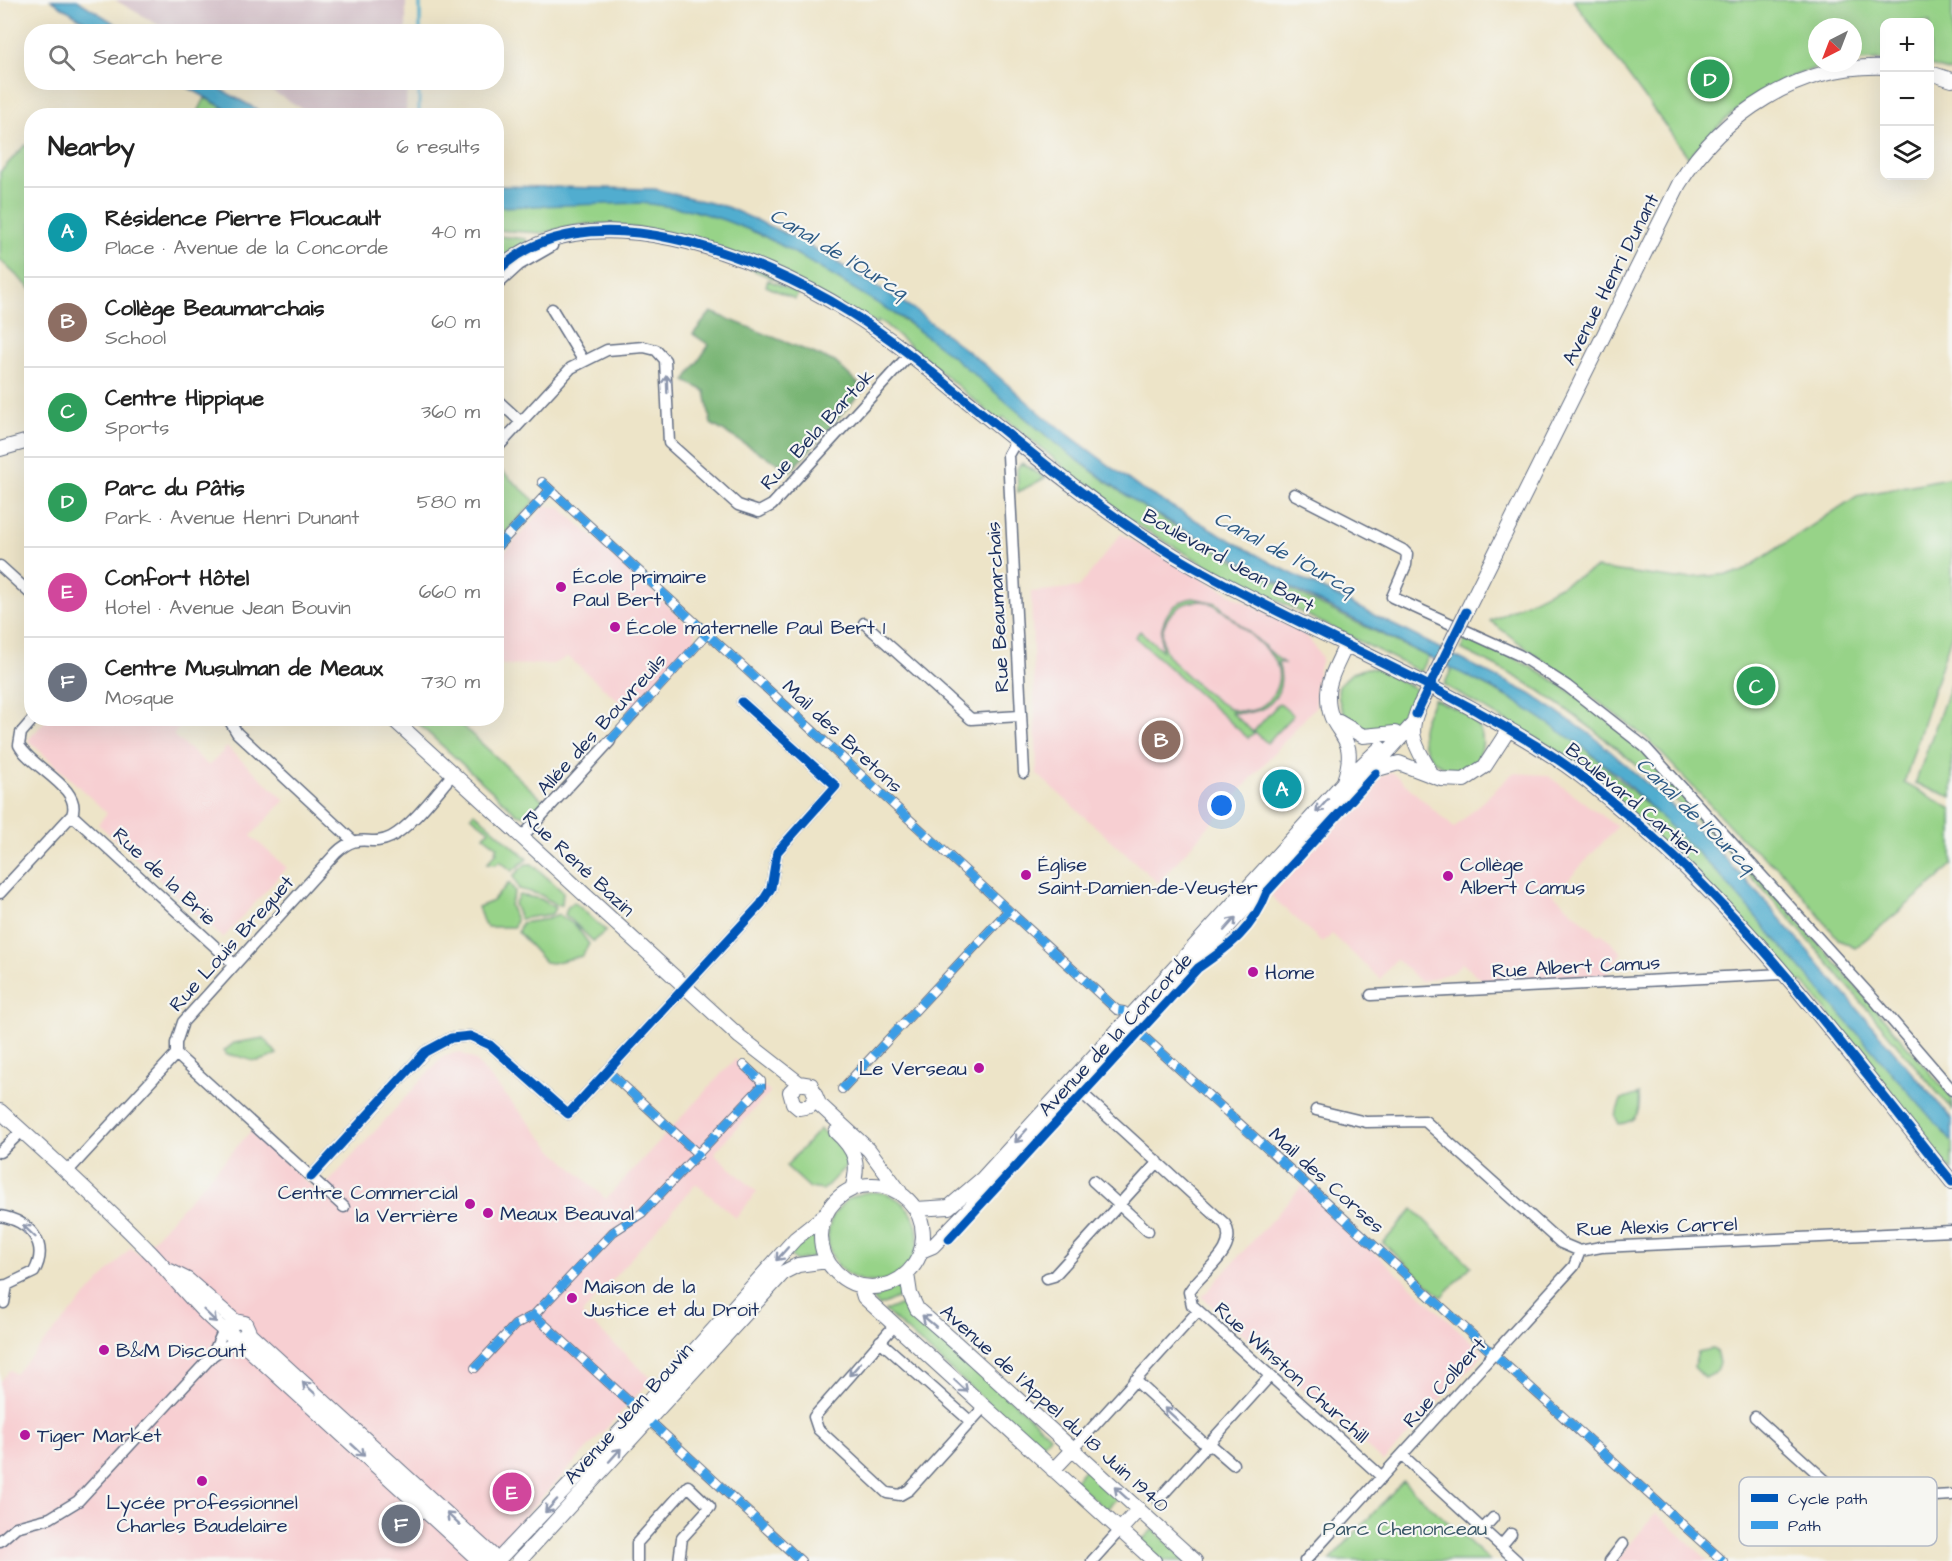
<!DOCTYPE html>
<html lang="en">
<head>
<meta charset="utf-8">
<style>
	body { margin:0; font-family:"Architects Daughter",sans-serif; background:#f6f6f6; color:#222 }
	.controls { position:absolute; right:18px; top:18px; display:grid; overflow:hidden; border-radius:12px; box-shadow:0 6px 24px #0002 }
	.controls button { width:54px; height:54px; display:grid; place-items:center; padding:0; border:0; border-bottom:2px solid #e0e0e0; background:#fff; color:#222; font:30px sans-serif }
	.compass { position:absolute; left:1808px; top:18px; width:54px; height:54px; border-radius:50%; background:#fff; box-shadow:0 6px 24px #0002; rotate:222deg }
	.you { position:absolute; left:1222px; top:806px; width:21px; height:21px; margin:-15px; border:4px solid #fff; border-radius:50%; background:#1a73e8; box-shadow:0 0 0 9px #1a73e833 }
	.badge { display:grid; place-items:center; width:39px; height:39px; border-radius:50%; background:#b5179e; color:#fff; font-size:20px; font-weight:700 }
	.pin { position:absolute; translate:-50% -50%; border:3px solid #fff; box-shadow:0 2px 6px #0006 }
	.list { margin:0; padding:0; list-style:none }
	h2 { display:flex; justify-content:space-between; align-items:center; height:78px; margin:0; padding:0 24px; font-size:26px }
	h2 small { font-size:20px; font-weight:400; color:#767676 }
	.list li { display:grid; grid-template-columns:39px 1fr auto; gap:18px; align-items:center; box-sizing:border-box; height:90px; padding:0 24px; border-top:2px solid #e0e0e0 }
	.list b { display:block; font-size:22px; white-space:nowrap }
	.list p { margin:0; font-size:20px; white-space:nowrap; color:#767676 }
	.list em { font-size:20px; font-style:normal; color:#767676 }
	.icon { flex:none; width:33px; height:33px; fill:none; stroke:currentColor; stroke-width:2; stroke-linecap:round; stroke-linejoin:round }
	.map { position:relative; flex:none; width:1952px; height:1561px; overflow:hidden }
	.search { position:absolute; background:#fff; box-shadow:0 6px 24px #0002; left:24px; top:24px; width:480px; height:66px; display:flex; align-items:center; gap:15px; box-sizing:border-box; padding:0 21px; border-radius:24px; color:#767676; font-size:22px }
	.panel { position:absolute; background:#fff; box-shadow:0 6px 24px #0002; left:24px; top:108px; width:480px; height:618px; border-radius:24px }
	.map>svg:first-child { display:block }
</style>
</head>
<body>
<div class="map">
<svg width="1952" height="1561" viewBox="0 0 1952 1561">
	<rect width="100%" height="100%" fill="#f6f6f2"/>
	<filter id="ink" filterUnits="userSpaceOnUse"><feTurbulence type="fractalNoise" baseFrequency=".0167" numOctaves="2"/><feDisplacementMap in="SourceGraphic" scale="12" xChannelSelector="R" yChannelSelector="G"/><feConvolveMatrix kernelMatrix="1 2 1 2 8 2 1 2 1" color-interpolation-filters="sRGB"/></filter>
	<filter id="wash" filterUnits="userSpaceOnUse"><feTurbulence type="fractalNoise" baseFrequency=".008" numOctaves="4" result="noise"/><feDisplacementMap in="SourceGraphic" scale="24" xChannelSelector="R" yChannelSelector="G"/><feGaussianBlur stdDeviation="1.35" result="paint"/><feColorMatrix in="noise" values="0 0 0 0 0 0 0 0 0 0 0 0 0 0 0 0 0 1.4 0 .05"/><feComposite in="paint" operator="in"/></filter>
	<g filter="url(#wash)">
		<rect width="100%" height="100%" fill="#ede4c8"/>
		<!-- built -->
		<path fill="#f7cfd2" d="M545 506 560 507 695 631 696 642 631 712 568 657 553 664 503 665 497 660V561Z
			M1121 534 1307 636 1322 658 1315 684 1316 706 1158 883 1037 774 1031 592 1079 587Z
			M48 718 187 719 173 735 209 766 227 747 285 800 251 836 287 868 223 938 98 824 107 813 28 740Z
			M1392 772 1454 828 1513 773 1547 775 1617 827 1566 882 1551 892 1599 935 1601 933 1622 953 1608 968V975L1482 980 1462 963 1453 972 1421 982 1396 959 1380 979 1332 934 1323 943 1270 895 1380 777Z
			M459 1052 475 1060 554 1151 606 1199 735 1059 770 1092 714 1153 757 1192 736 1218 696 1184 582 1314 652 1379 483 1561H0V1381L10 1370 15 1374 131 1247 139 1255 251 1131 319 1193 443 1056Z
			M1302 1186 1484 1353 1383 1462 1202 1297Z
			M1656 1513 1709 1561H1616Z"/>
		<!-- industrial -->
		<path fill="#d2bdc6" d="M115 0H406V31H169Z
			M257 83H407L406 115H314Z"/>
		<!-- green -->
		<path fill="#97d388" stroke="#598173" stroke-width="1.5" fill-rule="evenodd" d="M1573 0H1952V72L1930 66V22H1884V60L1853 61V27H1817V63H1842C1779 72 1728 110 1689 158Z
			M205 98 237 115 196 116Z
			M25 145 32 151 31 289 0 260V172Z
			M586 203C612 203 638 201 664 205 718 212 767 236 813 263 861 291 908 321 951 355 1014 404 1071 461 1139 504 1230 563 1330 610 1428 657L1421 672 1202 563 1122 516 1061 469 1063 466 1003 417 999 421 883 323 878 321 877 324 671 234 609 224H585L542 233 497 230V207Z
			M497 236 526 239 527 242 499 260 497 258Z
			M768 280 798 293 795 299 766 286Z
			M1022 463 1045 478 1018 492 1017 468Z
			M496 466 535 501 496 543Z
			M1952 477V633L1904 783 1952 809V864L1938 879 1855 948 1839 940 1785 874 1743 840 1648 739 1490 621 1596 568 1677 579 1740 573 1857 496Z
			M1193 598 1216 603 1283 663 1278 662C1289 698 1264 717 1231 712L1254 733 1248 738 1135 637 1140 631 1162 650C1158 626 1166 603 1193 598ZM1199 601C1205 601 1211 602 1216 606 1229 615 1265 646 1273 658 1287 679 1272 707 1249 711 1241 712 1234 711 1227 707 1213 700 1173 665 1166 652 1154 627 1173 602 1199 601Z
			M1468 634C1510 655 1551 676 1589 705 1648 750 1696 808 1746 862 1816 939 1884 1019 1952 1098V1110C1825 961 1703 799 1538 690 1513 674 1487 662 1461 649Z
			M1367 668 1377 669 1418 690C1410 706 1404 721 1387 730 1361 745 1333 710 1339 685L1352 673Z
			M1452 668 1530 709 1582 746 1679 833 1751 908 1952 1142V1172L1827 1018 1830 1015 1802 981 1799 984 1616 798 1559 752 1444 685Z
			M1952 680V797L1915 784Z
			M1434 699C1446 705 1462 710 1471 718 1480 726 1484 736 1482 747 1473 788 1419 769 1422 729 1423 718 1430 708 1434 699Z
			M1279 703 1293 715 1267 743 1254 731Z
			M413 719H455L545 802 530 817 517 814Z
			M474 812 527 859 512 871 500 861 496 864 487 863 497 852 495 850 498 847 484 836 489 830 471 816Z
			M526 864H532L563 892 562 905H556L541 895 519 889 513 876Z
			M509 883 515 891 510 905 516 920 514 927H487L484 924 478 907 491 902Z
			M519 895 541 899 555 908 552 914 520 919 514 904Z
			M574 902 606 931 593 941C583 932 576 923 565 915L567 908Z
			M558 914 576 926 589 944 582 956 552 963 545 962 518 932 521 923 548 919Z
			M264 1038 277 1054C248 1069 252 1055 227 1055L224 1051 234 1043Z
			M1639 1094C1641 1111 1637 1122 1619 1124L1615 1116 1621 1100Z
			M820 1129C831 1139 847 1149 847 1165L823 1190 810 1188 786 1166Z
			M828 1237a45 45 0 1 1 90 0a45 45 0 1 1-90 0Z
			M1413 1209 1471 1266 1442 1297 1383 1243Z
			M814 1231 819 1256 796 1261 789 1254Z
			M902 1286 905 1294 879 1306 870 1295Z
			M907 1302 1050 1436 1039 1449 885 1311Z
			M1712 1349 1716 1351 1719 1363 1715 1373 1705 1378 1694 1367 1698 1352Z
			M1086 1468 1118 1497 1106 1510 1074 1481Z
			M1403 1481 1490 1561H1329Z
			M1153 1529 1187 1561H1161L1140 1542Z"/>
		<!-- forest -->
		<path fill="#79b574" stroke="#4a7269" stroke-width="1.5" d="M711 312 835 362 864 389 791 471 711 424 705 391 685 381 709 345 693 334Z"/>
		<!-- water -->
		<path fill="#51adcf" stroke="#366e96" stroke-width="1.5" d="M51 0H77L127 31H100Z
			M180 83H209L267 115H237Z
			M497 186 655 189 727 207 800 240 912 308 984 364 1046 418 1141 489 1273 564 1530 694 1593 736 1688 820 1759 894 1952 1119V1142L1716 871 1620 777 1582 746 1507 696 1265 575 1137 503 1061 448 952 356 902 318 793 252 760 234 724 220 692 210 643 203 497 207Z"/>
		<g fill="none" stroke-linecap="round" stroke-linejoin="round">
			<!-- stream -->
			<path stroke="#51adcf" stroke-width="3" d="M420 32V0
				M419 116V82"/>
		</g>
	</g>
	<g filter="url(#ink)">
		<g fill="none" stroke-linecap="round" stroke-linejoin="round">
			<defs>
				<path id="pedestrian" d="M542 482 1117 1010 1124 1011
					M496 548 550 490
					M610 741 707 634
					M1142 1035 1489 1350
					M612 1075 699 1155
					M842 1089 1008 911
					M534 1315 635 1407
					M1498 1358 1723 1561
					M475 1368 515 1325 534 1315 613 1232 642 1213 761 1087V1081L744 1065
					M652 1423 801 1561"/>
				<path id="minor" d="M496 286 519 265 552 246
					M552 309 583 360
					M496 399 521 422
					M1016 441 1008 455 1024 773
					M496 449 571 368 607 350 644 347 656 350 665 360 669 443 738 505 759 512 772 505 910 354
					M1294 494 1403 550 1407 554 1406 565 1392 597 1519 655 1567 686 1645 747 1878 1004 1952 1090
					M0 566 32 595
					M864 623 971 719 1020 716
					M228 718 237 733 352 840
					M72 815 234 964
					M522 837 610 741
					M0 893 72 815C83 788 30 767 19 745L21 733 34 718
					M1371 995 1783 974
					M176 1054 344 1207
					M1074 1086 1225 1224C1240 1251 1201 1271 1189 1292L1192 1305 1382 1477
					M1316 1110 1366 1122 1425 1121 1561 1243 1580 1251 1601 1247 1952 1231
					M0 1152 22 1131
					M67 1172 176 1054V1043L183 1022 336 853C360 830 369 848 391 837 412 826 437 792 453 774
					M311 1177 425 1052 451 1038 470 1036 490 1045 568 1114 761 904 771 888 777 852 836 786 742 702
					M1093 1181 1148 1231
					M0 1216C29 1221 50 1243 34 1272L7 1285 0 1286
					M1047 1278 1054 1276 1158 1162
					M4 1303 7 1285
					M894 1326 814 1417 818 1429 887 1493 900 1495 909 1490 984 1407
					M880 1341 970 1421
					M212 1356 221 1336 228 1330
					M1135 1380 1208 1447
					M1755 1417 1888 1537 1915 1509V1497
					M1210 1444 1233 1464
					M1073 1449 1198 1311
					M1402 1455 1517 1561
					M1158 1500 1270 1376
					M1849 1501 1952 1495
					M1483 1529 1493 1518
					M0 1541 16 1527 50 1518 78 1501 212 1356 238 1338
					M1501 1546 1511 1534
					M637 1561V1543L688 1486 710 1507 682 1538 679 1561
					M1092 1561 1120 1530
					M1305 1561 1574 1266 1580 1251
					M1610 1561 1623 1544"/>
				<path id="tertiary" d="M1930 73 1952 80
					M496 273C582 184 761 257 849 312 893 339 932 372 972 405 1037 458 1102 512 1175 556 1271 613 1375 655 1473 709 1512 731 1552 753 1587 781 1622 810 1657 839 1689 871 1786 966 1867 1077 1952 1182
					M0 449 32 440
					M1466 612 1679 184C1723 113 1799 64 1884 67
					M1420 705C1404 737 1419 749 1432 775
					M392 718 740 1037 799 1083
					M1339 722 1363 736 1395 733
					M1374 770 1399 763 1441 779 1464 780 1485 766 1509 729
					M1344 781C1361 730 1328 737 1328 697 1327 679 1340 660 1346 644
					M816 1097 810 1106 799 1108 793 1103 790 1092 799 1083 811 1085 819 1104 869 1150 900 1192
					M0 1111C50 1156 100 1201 147 1249 169 1270 212 1329 238 1338L245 1336 247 1330
					M836 1132C856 1150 860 1164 852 1189
					M821 1236a51 51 0 1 1 102 0a51 51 0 1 1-102 0Z
					M916 1209 949 1207 983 1178 1344 782 1380 748
					M921 1251 933 1246 991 1186 1414 723
					M170 1271 188 1280 235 1321
					M907 1274 910 1294 917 1309 957 1344 1195 1561
					M861 1287 864 1297 1154 1561
					M228 1330 235 1321 245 1323 250 1334 481 1545 491 1554 492 1561
					M241 1338V1342L254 1354 480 1561
					M1053 1470 1073 1449
					M1120 1530 1139 1509
					M497 1561 649 1401 795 1239 825 1215
					M519 1561 784 1272 798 1265 827 1261"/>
			</defs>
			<!-- pedestrian casing -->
			<use href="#pedestrian" stroke="#646e83" stroke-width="10"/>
			<!-- minor casing -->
			<use href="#minor" stroke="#646e83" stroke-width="13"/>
			<!-- tertiary casing -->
			<use href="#tertiary" stroke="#646e83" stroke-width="16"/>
			<!-- pedestrian -->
			<use href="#pedestrian" stroke="#fff" stroke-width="8"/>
			<!-- minor -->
			<use href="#minor" stroke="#fff" stroke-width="10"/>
			<!-- tertiary -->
			<use href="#tertiary" stroke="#fff" stroke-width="14"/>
			<defs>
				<path id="tertiary-bridge" d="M1420 705 1466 612"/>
			</defs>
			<!-- tertiary-bridge casing -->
			<use href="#tertiary-bridge" stroke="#646e83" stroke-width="16" stroke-linecap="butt"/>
			<!-- tertiary-bridge -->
			<use href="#tertiary-bridge" stroke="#fff" stroke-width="14"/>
			<!-- quiet -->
			<path stroke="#3b9de6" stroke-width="8" stroke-dasharray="15 8" stroke-linecap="butt" d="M542 482 1117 1010 1124 1011
				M496 548 550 490
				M610 741 707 634
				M1142 1035 1489 1350
				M612 1075 699 1155
				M842 1089 1008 911
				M534 1315 635 1407
				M1498 1358 1723 1561
				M475 1368 515 1325 534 1315 613 1232 642 1213 761 1087V1081L744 1065
				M652 1423 801 1561"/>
			<defs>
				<path id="cycleway" d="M496 273C582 184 761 257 849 312 893 339 932 372 972 405 1037 458 1102 512 1175 556 1271 613 1375 655 1473 709 1512 731 1552 753 1587 781 1622 810 1657 839 1689 871 1786 966 1867 1077 1952 1182
					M1416 714 1466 612
					M311 1177 425 1052 451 1038 470 1036 490 1045 568 1114 761 904 771 888 777 852 836 786 742 702
					M949 1239 1198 968C1230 946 1253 929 1267 892L1376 773"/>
			</defs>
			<!-- cycleway casing -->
			<use href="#cycleway" stroke="#f6f6f2" stroke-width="13"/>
			<!-- cycleway -->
			<use href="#cycleway" stroke="#0057b8" stroke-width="9"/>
		</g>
		<!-- one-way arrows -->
		<defs><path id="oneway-shaft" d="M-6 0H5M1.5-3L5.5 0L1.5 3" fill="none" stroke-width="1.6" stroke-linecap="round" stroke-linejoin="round" transform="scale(1.5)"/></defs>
		<g stroke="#8d97ae">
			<use href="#oneway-shaft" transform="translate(667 384) rotate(-92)"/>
			<use href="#oneway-shaft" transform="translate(1322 806) rotate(132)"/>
			<use href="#oneway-shaft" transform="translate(1230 924) rotate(-48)"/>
			<use href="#oneway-shaft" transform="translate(1021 1136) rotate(132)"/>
			<use href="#oneway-shaft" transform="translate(29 1231) rotate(-136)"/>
			<use href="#oneway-shaft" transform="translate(782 1254) rotate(132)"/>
			<use href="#oneway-shaft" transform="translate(210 1316) rotate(44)"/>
			<use href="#oneway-shaft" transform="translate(929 1321) rotate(-140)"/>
			<use href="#oneway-shaft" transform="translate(855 1369) rotate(132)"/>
			<use href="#oneway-shaft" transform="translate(961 1386) rotate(42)"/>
			<use href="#oneway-shaft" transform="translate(309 1388) rotate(-137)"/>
			<use href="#oneway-shaft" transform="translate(1171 1414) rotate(-138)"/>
			<use href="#oneway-shaft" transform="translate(358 1450) rotate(42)"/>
			<use href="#oneway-shaft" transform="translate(615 1455) rotate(-48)"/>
			<use href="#oneway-shaft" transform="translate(1121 1493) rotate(-138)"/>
			<use href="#oneway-shaft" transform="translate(551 1506) rotate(133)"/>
			<use href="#oneway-shaft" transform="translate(453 1519) rotate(-137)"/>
		</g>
	</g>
	<!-- markers -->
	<g fill="#b5179e" stroke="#f6f6f2" stroke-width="2">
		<circle cx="561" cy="587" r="6"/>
		<circle cx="615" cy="627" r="6"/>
		<circle cx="1026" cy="875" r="6"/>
		<circle cx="1448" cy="876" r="6"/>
		<circle cx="1253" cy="972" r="6"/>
		<circle cx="979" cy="1068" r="6"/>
		<circle cx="470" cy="1204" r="6"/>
		<circle cx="488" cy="1213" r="6"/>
		<circle cx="572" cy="1298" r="6"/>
		<circle cx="104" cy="1350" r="6"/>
		<circle cx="25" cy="1435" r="6"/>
		<circle cx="202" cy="1481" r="6"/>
	</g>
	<g text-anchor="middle" stroke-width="4.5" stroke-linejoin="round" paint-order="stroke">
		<!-- street labels -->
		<g font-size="20" fill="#1b2f5e" stroke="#f6f6f2">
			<text transform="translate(1610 279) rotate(-63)" y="7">Avenue Henri Dunant</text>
			<text transform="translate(817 429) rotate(-47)" y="7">Rue Bela Bartok</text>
			<text transform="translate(1229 560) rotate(29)" y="7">Boulevard Jean Bart</text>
			<text transform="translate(997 607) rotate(-93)" y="7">Rue Beaumarchais</text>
			<text transform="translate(601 724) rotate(-48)" y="7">Allée des Bouvreuils</text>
			<text transform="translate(843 736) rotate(43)" y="7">Mail des Bretons</text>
			<text transform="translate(1633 800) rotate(40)" y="7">Boulevard Cartier</text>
			<text transform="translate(579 863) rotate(43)" y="7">Rue René Bazin</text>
			<text transform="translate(165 876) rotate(43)" y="7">Rue de la Brie</text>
			<text transform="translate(231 943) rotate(-48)" y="7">Rue Louis Breguet</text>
			<text transform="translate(1576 966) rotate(-3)" y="7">Rue Albert Camus</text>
			<text transform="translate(1115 1034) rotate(-47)" y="7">Avenue de la Concorde</text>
			<text transform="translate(1327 1180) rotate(42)" y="7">Mail des Corses</text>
			<text transform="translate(1657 1226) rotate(-2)" y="7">Rue Alexis Carrel</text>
			<text transform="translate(1292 1372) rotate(42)" y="7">Rue Winston Churchill</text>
			<text transform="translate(1444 1382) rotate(-48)" y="7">Rue Colbert</text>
			<text transform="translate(1055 1408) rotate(42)" y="7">Avenue de l'Appel du 18 Juin 1940</text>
			<text transform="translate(628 1413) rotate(-48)" y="7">Avenue Jean Bouvin</text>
		</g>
		<!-- poi labels -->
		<g font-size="20" fill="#1b2f5e" stroke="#f6f6f2" text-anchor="start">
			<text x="573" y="583">École primaire<tspan x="573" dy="23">Paul Bert</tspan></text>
			<text x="627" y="634">École maternelle Paul Bert 1</text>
			<text x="1038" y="871">Église<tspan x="1038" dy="23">Saint-Damien-de-Veuster</tspan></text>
			<text x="1460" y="871">Collège<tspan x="1460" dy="23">Albert Camus</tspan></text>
			<text x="1265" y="979">Home</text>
			<text x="967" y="1075" text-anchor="end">Le Verseau</text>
			<text x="458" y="1199" text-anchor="end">Centre Commercial<tspan x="458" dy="23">la Verrière</tspan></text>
			<text x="500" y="1220">Meaux Beauval</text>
			<text x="584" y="1293">Maison de la<tspan x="584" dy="23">Justice et du Droit</tspan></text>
			<text x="116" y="1357">B&amp;M Discount</text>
			<text x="37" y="1442">Tiger Market</text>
			<text x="202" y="1509" text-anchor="middle">Lycée professionnel<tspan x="202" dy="23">Charles Baudelaire</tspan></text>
		</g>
		<!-- park labels -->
		<g font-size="20" fill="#3a5868" stroke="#f6f6f2">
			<text x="1405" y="1535">Parc Chenonceau</text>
		</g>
		<!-- water labels -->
		<g font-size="21" font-style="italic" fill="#2e5b86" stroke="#f6f6f2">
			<text transform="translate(839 253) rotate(31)" y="7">Canal de l'Ourcq</text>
			<text transform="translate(1285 553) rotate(28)" y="7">Canal de l'Ourcq</text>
			<text transform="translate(1696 815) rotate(44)" y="7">Canal de l'Ourcq</text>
		</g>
	</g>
	<!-- legend -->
	<rect x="1739" y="1477" width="198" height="69" rx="9" fill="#f6f6f2" stroke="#b4bac6" stroke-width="1.5"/>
	<rect x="1751" y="1494" width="27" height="8" fill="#0057b8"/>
	<rect x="1751" y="1521" width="27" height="8" fill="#3b9de6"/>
	<g font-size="16" fill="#1b2f5e">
		<text x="1788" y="1504">Cycle path</text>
		<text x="1788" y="1531">Path</text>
	</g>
</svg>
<div class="controls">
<button>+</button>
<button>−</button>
<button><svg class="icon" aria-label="layers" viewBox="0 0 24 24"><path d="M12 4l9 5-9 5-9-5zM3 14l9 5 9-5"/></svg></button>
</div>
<svg class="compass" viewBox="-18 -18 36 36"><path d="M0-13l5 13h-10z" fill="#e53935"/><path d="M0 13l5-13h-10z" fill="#767676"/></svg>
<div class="you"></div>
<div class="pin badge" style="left:1282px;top:789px;background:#0f9aa8">A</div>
<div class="pin badge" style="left:1161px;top:740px;background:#8d6e63">B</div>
<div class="pin badge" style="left:1756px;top:686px;background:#2e9e5b">C</div>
<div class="pin badge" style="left:1710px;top:79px;background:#2e9e5b">D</div>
<div class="pin badge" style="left:512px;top:1492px;background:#d1479c">E</div>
<div class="pin badge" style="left:401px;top:1524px;background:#6b7280">F</div>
<div class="search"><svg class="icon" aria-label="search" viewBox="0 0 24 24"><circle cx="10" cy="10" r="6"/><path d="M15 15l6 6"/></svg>Search here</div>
<section class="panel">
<h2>Nearby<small>6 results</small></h2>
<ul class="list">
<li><span class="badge" style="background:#0f9aa8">A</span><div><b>Résidence Pierre Floucault</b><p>Place · Avenue de la Concorde</p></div><em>40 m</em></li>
<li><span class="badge" style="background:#8d6e63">B</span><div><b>Collège Beaumarchais</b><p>School</p></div><em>60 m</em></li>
<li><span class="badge" style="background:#2e9e5b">C</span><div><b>Centre Hippique</b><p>Sports</p></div><em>360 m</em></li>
<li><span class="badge" style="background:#2e9e5b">D</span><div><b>Parc du Pâtis</b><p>Park · Avenue Henri Dunant</p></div><em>580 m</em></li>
<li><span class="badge" style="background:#d1479c">E</span><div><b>Confort Hôtel</b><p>Hotel · Avenue Jean Bouvin</p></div><em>660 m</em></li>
<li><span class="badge" style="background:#6b7280">F</span><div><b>Centre Musulman de Meaux</b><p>Mosque</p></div><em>730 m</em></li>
</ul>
</section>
</div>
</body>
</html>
